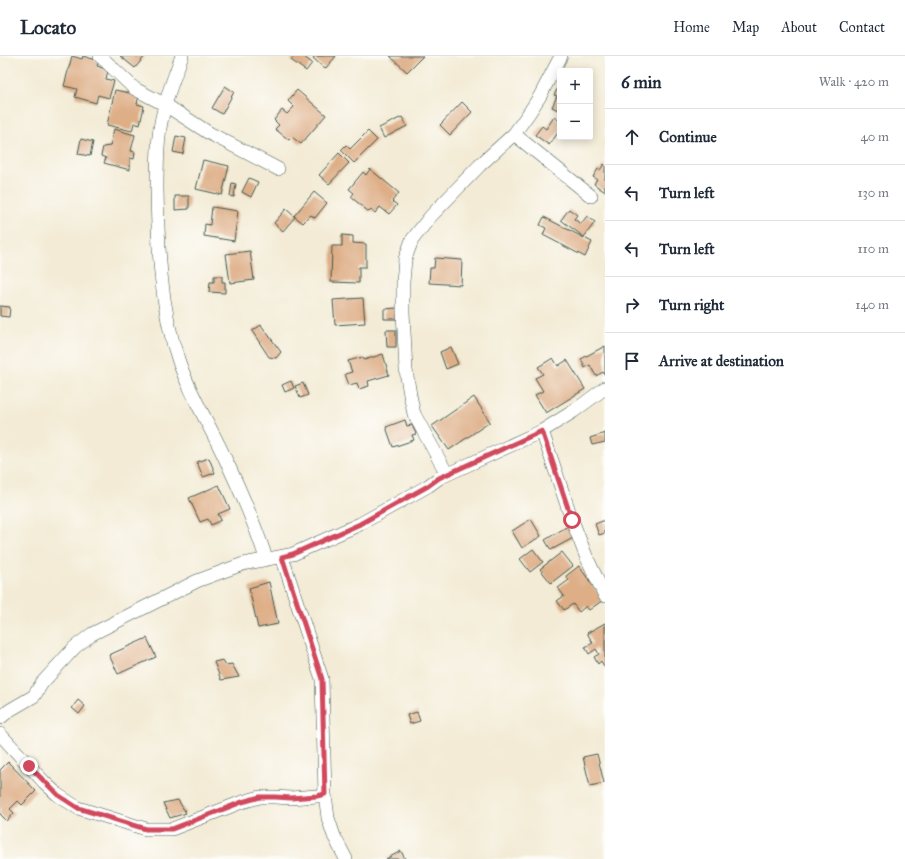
<!DOCTYPE html>
<html lang="en">
<head>
<meta charset="utf-8">
<style>
	body { margin:0; font-family:"IM FELL Great Primer",serif; background:#f6f6f7; color:#1f2937 }
	.controls { position:absolute; right:12px; top:12px; display:grid; overflow:hidden; border-radius:4px; box-shadow:0 2px 10px #0003 }
	.controls button { width:36px; height:36px; display:grid; place-items:center; padding:0; border:0; border-bottom:1px solid #e0e1e3; background:#fff; color:#1f2937; font:20px sans-serif }
	.stop { position:absolute; width:12px; height:12px; margin:-9px; border:3px solid #d1495b; border-radius:50%; background:#fff }
	.stop.end { background:#d1495b; border-color:#fff; box-shadow:0 1px 4px #0008 }
	.list { margin:0; padding:0; list-style:none }
	h2 { display:flex; justify-content:space-between; align-items:center; height:52px; margin:0; padding:0 16px; font-size:17px }
	h2 small { font-size:13px; font-weight:400; color:#747a83 }
	.list li { display:grid; grid-template-columns:26px 1fr auto; gap:12px; align-items:center; box-sizing:border-box; height:56px; padding:0 16px; border-top:1px solid #e0e1e3 }
	.list b { display:block; font-size:15px; white-space:nowrap }
	.list em { font-size:13px; font-style:normal; color:#747a83 }
	.icon { flex:none; width:22px; height:22px; fill:none; stroke:currentColor; stroke-width:2; stroke-linecap:round; stroke-linejoin:round }
	.map { position:relative; flex:none; width:605px; height:803px; overflow:hidden }
	header { display:flex; align-items:center; gap:24px; box-sizing:border-box; height:56px; padding:0 20px; background:#fff; border-bottom:1px solid #e0e1e3 }
	header strong { font-size:19px }
	nav { display:flex; gap:22px; margin-inline-start:auto; font-size:14px }
	main { display:flex }
	aside { flex:1; background:#fff }
	.map>svg:first-child { display:block }
</style>
</head>
<body>
<header>
<strong>Locato</strong>
<nav><a>Home</a><a>Map</a><a>About</a><a>Contact</a></nav>
</header>
<main>
<div class="map">
<svg width="605" height="803" viewBox="0 0 605 803">
	<rect width="100%" height="100%" fill="#fdfcf7"/>
	<filter id="ink" filterUnits="userSpaceOnUse"><feTurbulence type="fractalNoise" baseFrequency=".025" numOctaves="2"/><feDisplacementMap in="SourceGraphic" scale="8" xChannelSelector="R" yChannelSelector="G"/><feConvolveMatrix kernelMatrix="1 2 1 2 8 2 1 2 1" color-interpolation-filters="sRGB"/></filter>
	<filter id="wash" filterUnits="userSpaceOnUse"><feTurbulence type="fractalNoise" baseFrequency=".012" numOctaves="4" result="noise"/><feDisplacementMap in="SourceGraphic" scale="16" xChannelSelector="R" yChannelSelector="G"/><feGaussianBlur stdDeviation="0.9" result="paint"/><feColorMatrix in="noise" values="0 0 0 0 0 0 0 0 0 0 0 0 0 0 0 0 0 1.4 0 .05"/><feComposite in="paint" operator="in"/></filter>
	<g filter="url(#wash)">
		<rect width="100%" height="100%" fill="#f3ebd5"/>
		<g id="blocks">
			<!-- building -->
			<path fill="#deae87" d="M72 0 82 3 83 0 99 5 97 10 108 14 106 23 114 25 109 42 98 39 96 47 75 41 77 33 64 30Z
				M120 0H145L135 12Z
				M294 0H303L312 7 306 15 291 4Z
				M315 0H336L325 13 313 2Z
				M390 0H423L407 16Z
				M225 30 234 36 222 58 212 52Z
				M559 30 560 31V55L552 51 557 40 554 39Z
				M115 34 139 39 137 48 144 50 140 69 134 67 132 75 107 69Z
				M297 34 326 59 301 88 292 81 289 84 275 73 279 69 274 64 282 54 287 58 294 51 288 45Z
				M462 46 472 56 450 79 440 69Z
				M402 61 407 70 384 82 379 72Z
				M554 61 560 65V74L549 89 535 79 542 70 546 73Z
				M114 73 135 79 131 95 135 96 134 103 130 102V114L104 107 106 102 101 100 103 91 110 90Z
				M368 75 377 84 354 107 341 94 346 89 350 93Z
				M176 80 186 82 183 98 173 96Z
				M81 83 93 86 90 100 78 98Z
				M339 97 349 107 329 128 319 119Z
				M203 104 229 110 222 139 196 133Z
				M604 108 605 109V136L594 128 597 123 593 121 598 113 600 114Z
				M370 113 399 137 392 145 397 149 389 158 380 151 375 157 371 154 369 156 351 141 354 137 349 133 363 116 366 119Z
				M249 122 258 126 251 141 242 136Z
				M232 127 236 128 234 141 230 140Z
				M314 136 327 147 315 162 311 159 303 167 294 160Z
				M175 140H189V153L175 154Z
				M212 151 238 155 234 185 204 180 205 168 210 169Z
				M286 153 295 161 283 175 274 167Z
				M569 153 577 159 574 163 581 168 587 160 595 166 584 181 561 164Z
				M544 161 592 186 585 201 543 179 546 172 540 169Z
				M342 179 353 180V187L366 188V211H359V227L331 226 332 190H342Z
				M250 195 254 224 230 227 226 198Z
				M435 202 462 204 461 229 429 227 430 212H434Z
				M214 220H222V226H225V237L209 236 210 226H214Z
				M363 242 365 267 335 269 333 244Z
				M0 250 10 251 9 261 0 260Z
				M397 252V263H384V253Z
				M261 269 281 296 276 302 269 301 252 275Z
				M386 274H396V291H387Z
				M605 290V319L603 316 596 320 590 309 585 312 581 303Z
				M451 291 458 308 446 313 440 296Z
				M383 298 389 319 368 325 369 330 359 333 357 327 349 329 345 318 352 316 348 305 363 301 364 304Z
				M553 302 558 310 567 304 585 333 546 357 535 339 543 335 535 322 543 318 538 311Z
				M291 325 294 332 285 336 282 329Z
				M303 327 308 339 300 342 295 330Z
				M474 341 490 366 449 394 432 370Z
				M405 364 407 370 412 369 416 378 412 379 414 384 393 391 386 371Z
				M605 377V386L592 389 590 382Z
				M209 402 215 417 203 421 197 406Z
				M219 429 230 453 218 458 221 464 211 469 208 463 200 466 189 442Z
				M531 463 541 480 522 492 512 475Z
				M605 464V477L599 479 595 468Z
				M568 470 575 481 551 494 545 484Z
				M533 493 543 506 530 516 520 503Z
				M562 496 573 510 551 527 540 513Z
				M579 510 603 544 589 554 586 550 579 556 573 548 564 554 557 545 564 540 558 532 569 524 566 520Z
				M269 526 278 568 258 572 249 532Z
				M605 567V612L601 605 598 608 594 601 599 598 596 593 589 598 585 591 593 587 587 577Z
				M147 582 156 601 118 618 109 599Z
				M223 604 226 609 232 608 239 621 221 624 214 606Z
				M78 644 85 650 79 658 72 652Z
				M417 656 420 665 410 668 407 659Z
				M597 698 604 727 590 730 583 701Z
				M8 706 36 735 22 749 18 745 10 753 14 757 7 765 0 758V714Z
				M178 744 186 757 170 762 163 747Z
				M401 795 405 803H386Z"/>
		</g>
	</g>
	<g filter="url(#ink)">
		<use href="#blocks" fill-opacity="0" stroke="#3f574c" stroke-width="1"/>
		<g fill="none" stroke-linecap="round" stroke-linejoin="round">
			<defs>
				<path id="minor" d="M100 0 135 33 164 48 209 77 278 113
					M182 0C173 24 164 47 160 72 157 92 157 113 157 133 158 191 160 251 179 306 190 338 208 366 222 396 239 431 254 466 266 502
					M514 78 591 140
					M542 375 572 464 586 500 605 540
					M447 418 414 358 410 339 406 314 403 256V226L405 203 412 184 430 161 480 109 514 78 529 57 540 40 561 0
					M282 501 322 623 325 738 328 762 334 780 346 803
					M0 662 10 654 34 640 42 627 75 591 92 578 197 525 243 508 293 498 360 468 428 430 439 422 542 375 574 355 605 332
					M0 678 44 726 58 739 78 752 146 773H172L242 746 260 741H275L291 742 317 740 325 738"/>
			</defs>
			<!-- minor casing -->
			<use href="#minor" stroke="#3f574c" stroke-width="14"/>
			<!-- minor -->
			<use href="#minor" stroke="#fff" stroke-width="13"/>
		</g>
	</g>
	<g fill="none" stroke-linecap="round" stroke-linejoin="round" filter="url(#ink)">
		<!-- route -->
		<path stroke="#d1495b" stroke-width="5" d="M29 710 58 739 78 752 146 773H172L242 746 260 741H275L291 742 317 740 325 738 322 623 282 501 293 498 360 468 428 430 439 422 542 375 572 464"/>
	</g>
</svg>
<div class="controls">
<button>+</button>
<button>−</button>
</div>
<div class="stop" style="left:572px;top:464px"></div>
<div class="stop end" style="left:29px;top:710px"></div>
</div>
<aside>
<h2>6 min<small>Walk · 420 m</small></h2>
<ul class="list">
<li><svg class="icon" aria-label="ahead" viewBox="0 0 24 24"><path d="M12 20V5M6 11l6-6 6 6"/></svg><div><b>Continue</b></div><em>40 m</em></li>
<li><svg class="icon" aria-label="left" viewBox="0 0 24 24"><path d="M17 20v-9H6M10 6l-5 5 5 5"/></svg><div><b>Turn left</b></div><em>130 m</em></li>
<li><svg class="icon" aria-label="left" viewBox="0 0 24 24"><path d="M17 20v-9H6M10 6l-5 5 5 5"/></svg><div><b>Turn left</b></div><em>110 m</em></li>
<li><svg class="icon" aria-label="right" viewBox="0 0 24 24"><path d="M7 20v-9h11M14 6l5 5-5 5"/></svg><div><b>Turn right</b></div><em>140 m</em></li>
<li><svg class="icon" aria-label="arrive" viewBox="0 0 24 24"><path d="M6 21V4h12l-3 4 3 4H6"/></svg><div><b>Arrive at destination</b></div></li>
</ul>
</aside>
</main>
</body>
</html>
